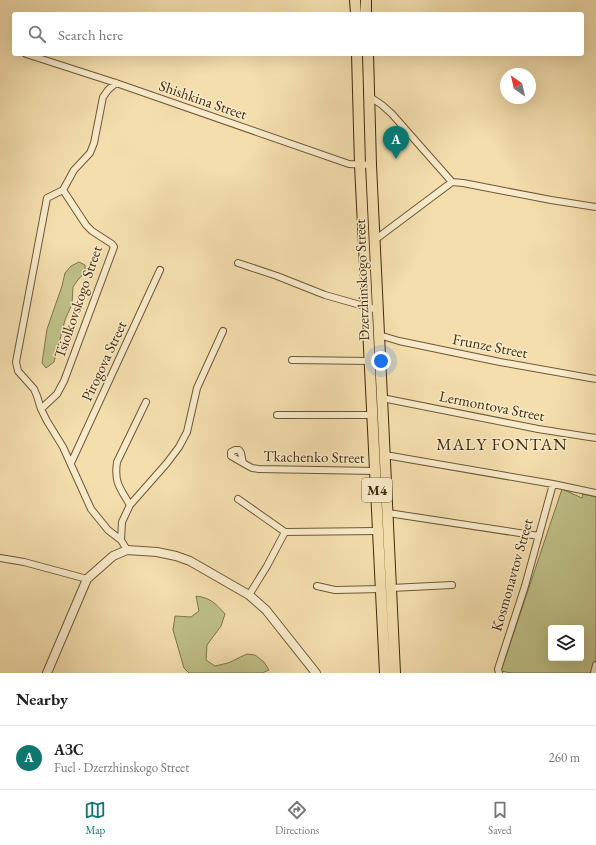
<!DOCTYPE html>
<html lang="en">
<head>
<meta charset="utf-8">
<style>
	body { margin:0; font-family:"EB Garamond",serif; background:#f6f6f6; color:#222 }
	.controls { position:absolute; right:12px; bottom:12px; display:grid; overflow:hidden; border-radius:4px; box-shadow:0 4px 16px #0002 }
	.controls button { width:36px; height:36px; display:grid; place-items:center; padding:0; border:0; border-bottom:1px solid #e0e0e0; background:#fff; color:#222; font:20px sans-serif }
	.compass { position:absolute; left:500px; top:68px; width:36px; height:36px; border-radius:50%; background:#fff; box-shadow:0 4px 16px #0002; rotate:326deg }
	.you { position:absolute; left:381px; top:361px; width:14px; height:14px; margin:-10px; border:3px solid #fff; border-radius:50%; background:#1a73e8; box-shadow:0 0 0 6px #1a73e833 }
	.badge { display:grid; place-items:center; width:26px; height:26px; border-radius:50%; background:#0f766e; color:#fff; font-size:13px; font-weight:700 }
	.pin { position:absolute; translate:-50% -33px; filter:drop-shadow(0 1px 2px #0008) }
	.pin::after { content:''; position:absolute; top:21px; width:14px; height:12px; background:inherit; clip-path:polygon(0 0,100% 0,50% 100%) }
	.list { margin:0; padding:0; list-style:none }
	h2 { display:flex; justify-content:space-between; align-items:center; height:52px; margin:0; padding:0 16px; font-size:17px }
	h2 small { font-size:13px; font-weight:400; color:#767676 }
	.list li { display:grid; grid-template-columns:26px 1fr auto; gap:12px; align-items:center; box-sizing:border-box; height:64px; padding:0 16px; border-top:1px solid #e0e0e0 }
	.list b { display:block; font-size:15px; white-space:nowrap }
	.list p { margin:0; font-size:13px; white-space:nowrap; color:#767676 }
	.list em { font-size:13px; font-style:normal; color:#767676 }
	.icon { flex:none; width:22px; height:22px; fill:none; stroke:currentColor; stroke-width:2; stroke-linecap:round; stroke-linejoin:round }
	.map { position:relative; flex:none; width:596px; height:673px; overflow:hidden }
	.search { position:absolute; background:#fff; box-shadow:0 4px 16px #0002; left:12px; right:12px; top:12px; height:44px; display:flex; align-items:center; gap:10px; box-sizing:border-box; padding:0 14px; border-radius:4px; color:#767676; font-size:15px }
	.sheet { height:116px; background:#fff }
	nav { display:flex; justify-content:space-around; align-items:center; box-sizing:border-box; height:56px; border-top:1px solid #e0e0e0; background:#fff; font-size:11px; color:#767676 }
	nav a { display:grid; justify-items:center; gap:2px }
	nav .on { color:#0f766e }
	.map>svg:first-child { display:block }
</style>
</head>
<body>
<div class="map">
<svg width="596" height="673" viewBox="0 0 596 673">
	<rect width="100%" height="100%" fill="#f4deae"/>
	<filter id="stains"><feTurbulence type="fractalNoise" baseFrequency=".005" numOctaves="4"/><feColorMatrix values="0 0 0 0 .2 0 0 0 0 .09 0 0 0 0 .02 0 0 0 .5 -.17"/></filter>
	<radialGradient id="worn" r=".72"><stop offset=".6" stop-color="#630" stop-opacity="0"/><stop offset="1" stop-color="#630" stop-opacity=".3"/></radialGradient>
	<!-- green -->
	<path fill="#bfc088" stroke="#7e764b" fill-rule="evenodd" d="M79 262 85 265V272L77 281 73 287 72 304 65 320 54 362 46 368 42 363 47 329 62 286 65 273 71 266Z
		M562 489 582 498 583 494 596 497V660L592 673H511L501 671ZM551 628H581V658H551Z
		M196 596C211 598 215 603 225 614L221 626 207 645 206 660 215 666 228 663 247 654 255 655 264 662 269 670 262 673H189L184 668 173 630 175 616 191 617 199 611Z"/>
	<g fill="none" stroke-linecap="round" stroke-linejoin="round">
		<defs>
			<path id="minor" d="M26 54 116 83 349 164 371 165
				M116 83 108 90 103 97 94 143 90 153 74 170 63 190 47 198 16 362 18 371 34 389 37 396 41 409 47 421 63 447 91 509 108 530 121 540 127 550
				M370 97 382 105 392 114 452 182 376 239
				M452 182 463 183 551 200 596 207
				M238 263 277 276 325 295 378 310
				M379 335 399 341 500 362 596 379
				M292 360 371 361
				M382 398 538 429 596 438
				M41 409 57 394 64 381 114 247 112 244 92 231 86 225 63 190
				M277 415H372
				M385 455 553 484 596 493
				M71 463 160 270
				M243 463 231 456V452L235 450H239L241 453 243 463 252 468 259 469 376 471
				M238 499 285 532
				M130 505C120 488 114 483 117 462L146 402
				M388 513 539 536
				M121 540 122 522 130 505 167 463 179 447 187 432 197 388 223 331
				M0 558 24 562 87 579
				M317 586 335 590 381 589
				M391 588 452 585
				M249 595 267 566 285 532 378 531
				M499 673 498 669 525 586 553 484
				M594 673 596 665"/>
			<path id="tertiary" d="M47 673 87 579 113 556 127 550 157 552 176 556 190 561 249 595 266 610 316 673"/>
			<path id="trunk" d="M355 0 356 14
				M366 0V14
				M357 54 360 165 385 673
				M368 54 371 165 395 673"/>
		</defs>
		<!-- minor casing -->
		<use href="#minor" stroke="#6c5836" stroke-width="8"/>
		<!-- tertiary casing -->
		<use href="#tertiary" stroke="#6c5836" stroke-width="10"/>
		<!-- trunk casing -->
		<use href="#trunk" stroke="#3e2b0e" stroke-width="12"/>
		<!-- minor -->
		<use href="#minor" stroke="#f8eaca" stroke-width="6"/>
		<!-- tertiary -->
		<use href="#tertiary" stroke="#f8eaca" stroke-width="8"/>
		<!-- trunk -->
		<use href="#trunk" stroke="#f4deae" stroke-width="10"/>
	</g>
	<g text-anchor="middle" stroke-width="3" stroke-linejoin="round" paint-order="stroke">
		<!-- shield labels -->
		<rect fill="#f8eaca" stroke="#766446" stroke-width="1" x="362" y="478" width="30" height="24" rx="3"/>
		<g font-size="14" font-weight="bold" fill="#3e2b0e">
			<text x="377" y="495">M4</text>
		</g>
		<!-- street labels -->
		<g font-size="15" fill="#3e2b0e" stroke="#f8eaca">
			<text transform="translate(203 100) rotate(19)" y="5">Shishkina Street</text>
			<text transform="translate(362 280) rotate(-92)" y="5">Dzerzhinskogo Street</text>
			<text transform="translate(78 302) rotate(-71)" y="5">Tsiolkovskogo Street</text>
			<text transform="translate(490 346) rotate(11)" y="5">Frunze Street</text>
			<text transform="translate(104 361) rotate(-65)" y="5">Pirogova Street</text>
			<text transform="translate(492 406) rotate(11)" y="5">Lermontova Street</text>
			<text transform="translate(314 457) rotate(1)" y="5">Tkachenko Street</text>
			<text transform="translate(512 575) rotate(-74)" y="5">Kosmonavtov Street</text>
		</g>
		<!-- quarter labels -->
		<g font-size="17" letter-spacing="1" fill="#3e2b0e" stroke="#f8eaca">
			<text x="502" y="450">MALY FONTAN</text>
		</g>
	</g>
	<rect width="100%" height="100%" filter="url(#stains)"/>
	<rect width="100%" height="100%" fill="url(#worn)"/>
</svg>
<div class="controls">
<button><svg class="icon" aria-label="layers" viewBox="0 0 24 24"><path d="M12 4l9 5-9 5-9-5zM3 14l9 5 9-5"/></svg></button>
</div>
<svg class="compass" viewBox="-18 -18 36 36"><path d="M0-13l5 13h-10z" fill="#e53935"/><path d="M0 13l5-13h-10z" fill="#767676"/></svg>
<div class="you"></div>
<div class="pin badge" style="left:396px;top:159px">A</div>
<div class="search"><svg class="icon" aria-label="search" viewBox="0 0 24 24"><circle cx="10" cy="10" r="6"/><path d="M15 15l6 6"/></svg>Search here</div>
</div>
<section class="sheet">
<h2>Nearby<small></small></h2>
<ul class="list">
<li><span class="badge">A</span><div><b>АЗС</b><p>Fuel · Dzerzhinskogo Street</p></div><em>260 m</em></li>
</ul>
</section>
<nav>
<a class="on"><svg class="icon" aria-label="map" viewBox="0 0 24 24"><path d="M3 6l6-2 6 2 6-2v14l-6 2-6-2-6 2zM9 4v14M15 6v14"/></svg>Map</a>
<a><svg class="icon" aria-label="directions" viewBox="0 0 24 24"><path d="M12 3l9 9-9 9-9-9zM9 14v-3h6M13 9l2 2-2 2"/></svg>Directions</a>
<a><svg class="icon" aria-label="saved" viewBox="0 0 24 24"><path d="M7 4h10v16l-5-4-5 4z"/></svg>Saved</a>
</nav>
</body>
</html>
